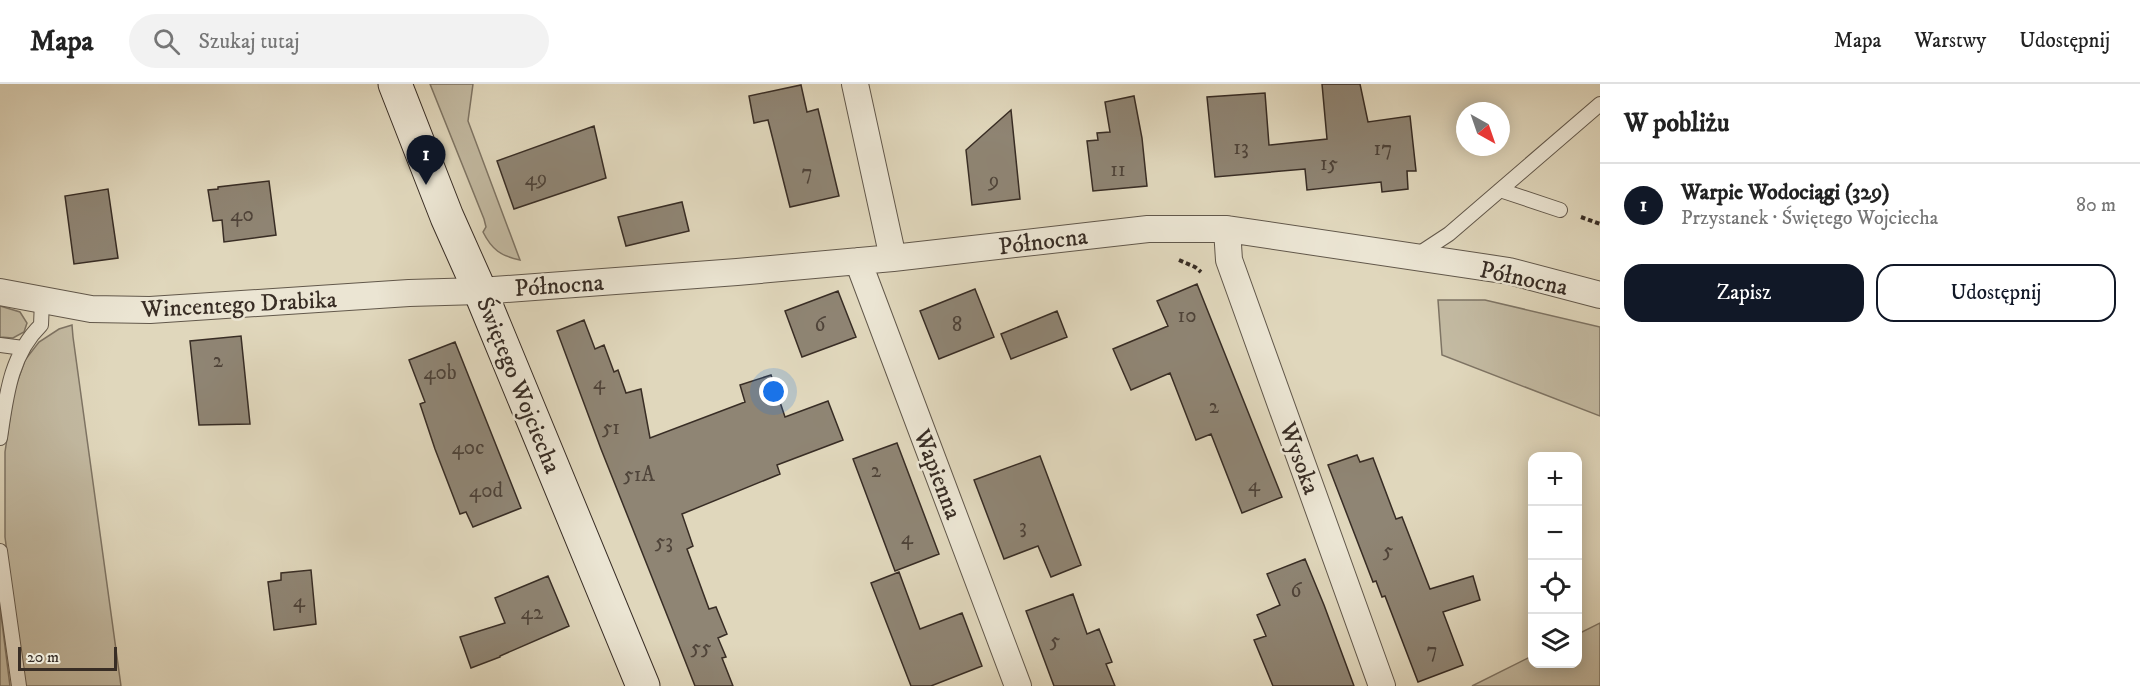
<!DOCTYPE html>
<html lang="pl">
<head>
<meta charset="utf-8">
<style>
	body { margin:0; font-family:"IM FELL DW Pica",serif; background:#f2f2f2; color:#222 }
	.controls { position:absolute; right:18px; bottom:18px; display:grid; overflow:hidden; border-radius:12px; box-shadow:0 3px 15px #0003 }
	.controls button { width:54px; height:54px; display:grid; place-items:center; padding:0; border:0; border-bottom:2px solid #e0e0e0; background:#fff; color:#222; font:30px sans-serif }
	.compass { position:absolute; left:1456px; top:18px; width:54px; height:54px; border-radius:50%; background:#fff; box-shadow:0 3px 15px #0003; rotate:140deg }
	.scale { position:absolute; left:18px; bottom:15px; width:99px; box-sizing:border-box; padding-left:6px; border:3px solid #382d25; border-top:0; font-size:16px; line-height:21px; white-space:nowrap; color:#382d25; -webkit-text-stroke:4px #ebe5d3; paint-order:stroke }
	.you { position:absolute; left:774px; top:308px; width:21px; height:21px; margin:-15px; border:4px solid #fff; border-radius:50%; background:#1a73e8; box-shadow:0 0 0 9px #1a73e833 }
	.badge { display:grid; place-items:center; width:39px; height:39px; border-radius:50%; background:#111827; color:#fff; font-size:20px; font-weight:700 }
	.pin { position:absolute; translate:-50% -50px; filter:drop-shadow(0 2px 3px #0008) }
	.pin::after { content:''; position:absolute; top:32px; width:21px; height:18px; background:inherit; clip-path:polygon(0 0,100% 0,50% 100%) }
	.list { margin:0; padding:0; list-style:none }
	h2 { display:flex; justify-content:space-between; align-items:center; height:78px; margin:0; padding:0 24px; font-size:26px }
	h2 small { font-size:20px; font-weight:400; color:#767676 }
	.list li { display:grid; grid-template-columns:39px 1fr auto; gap:18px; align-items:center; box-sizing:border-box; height:84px; padding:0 24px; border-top:2px solid #e0e0e0 }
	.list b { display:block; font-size:22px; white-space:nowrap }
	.list p { margin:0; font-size:20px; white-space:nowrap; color:#767676 }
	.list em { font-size:20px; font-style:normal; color:#767676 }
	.actions { display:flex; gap:12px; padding:18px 24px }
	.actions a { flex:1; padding:14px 0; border:2px solid #111827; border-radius:18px; text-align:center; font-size:21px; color:#111827 }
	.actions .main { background:#111827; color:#fff }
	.icon { flex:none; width:33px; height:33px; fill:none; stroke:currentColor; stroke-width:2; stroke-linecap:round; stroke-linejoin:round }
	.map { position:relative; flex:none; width:1600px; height:602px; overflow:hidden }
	header { display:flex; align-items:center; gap:36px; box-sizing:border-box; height:84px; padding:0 30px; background:#fff; border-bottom:2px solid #e0e0e0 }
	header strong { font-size:28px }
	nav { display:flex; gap:33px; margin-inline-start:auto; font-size:21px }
	.search { width:420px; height:54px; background:#f2f2f2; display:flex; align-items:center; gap:15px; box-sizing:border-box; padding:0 21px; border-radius:33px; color:#767676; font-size:22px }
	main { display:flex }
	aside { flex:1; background:#fff }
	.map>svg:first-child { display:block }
</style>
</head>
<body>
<header>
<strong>Mapa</strong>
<div class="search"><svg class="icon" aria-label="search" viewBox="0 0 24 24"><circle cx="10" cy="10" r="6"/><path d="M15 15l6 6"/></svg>Szukaj tutaj</div>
<nav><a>Mapa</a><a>Warstwy</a><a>Udostępnij</a></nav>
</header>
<main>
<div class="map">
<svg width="1600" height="602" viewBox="0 0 1600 602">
	<rect width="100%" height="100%" fill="#e0d7bc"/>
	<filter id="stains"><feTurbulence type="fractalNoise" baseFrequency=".00333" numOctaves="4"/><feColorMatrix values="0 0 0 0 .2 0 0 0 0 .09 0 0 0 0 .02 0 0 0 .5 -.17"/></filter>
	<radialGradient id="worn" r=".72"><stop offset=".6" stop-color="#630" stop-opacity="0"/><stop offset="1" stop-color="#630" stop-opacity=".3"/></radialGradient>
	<!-- green -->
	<path fill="#c3baa2" stroke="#7e7464" stroke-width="1.5" d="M430 0H473L468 37 520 176C501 172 492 166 483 148L486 143 484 135Z
		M1438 216H1485L1600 243V332L1442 271Z
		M0 222 20 228 27 239 24 248 13 254 0 253Z
		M72 241 73 253 121 602H24L5 453V368L14 307 25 276 39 258 59 245Z
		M0 523 10 602H0Z
		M1600 539V602H1472L1532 572V580H1578V550Z"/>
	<!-- building -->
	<path fill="#8f8574" stroke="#382d25" stroke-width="1.5" d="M1322 0H1360L1368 38 1410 32 1416 87H1407L1408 105 1382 108 1381 98 1307 106 1305 85 1215 93 1207 13 1265 9 1269 61 1327 55Z
		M801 1 807 28 818 25 839 112 790 123 768 36 754 39 749 12Z
		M1134 12 1142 54 1147 102 1093 107 1087 57 1098 56 1097 49 1110 48 1105 18Z
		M1011 26 1020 115 972 121 966 66Z
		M594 42 606 94 514 125 497 77Z
		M269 97 276 151 224 158 222 136 213 137 208 106 218 105V103Z
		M108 105 118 174 74 180 65 112Z
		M682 118 689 147 626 162 618 133Z
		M1197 200 1282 413 1242 429 1211 350 1196 356 1170 289 1131 306 1113 265 1168 242 1157 217Z
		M975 205 994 253 939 275 920 227Z
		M838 207 856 253 802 273 785 227Z
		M1057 227 1067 253 1011 275 1001 250Z
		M584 236 595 265 604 261 614 288 618 286 626 309 641 305 650 354 745 318 740 301 771 291 785 333 828 317 843 356 777 381 780 390 682 430 693 462 687 465 709 525 716 523 727 550 718 554 726 573 722 574 733 602H695L671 541 601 365 557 247Z
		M241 252 250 340 199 341 190 257Z
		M455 258 521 424 473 443 466 428 460 430 435 365 420 320 425 318 409 276Z
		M897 359 939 470 895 487 853 375Z
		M1357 371 1360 378 1373 374 1396 435 1402 433 1430 505 1473 492 1480 516 1443 528 1463 581 1418 598 1385 512 1382 513 1376 497 1373 498 1328 381Z
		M1040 372 1081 481 1051 493 1038 462 1004 475 974 396Z
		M1305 475 1324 521 1354 602H1273L1254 556 1266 552 1257 531 1280 521 1267 490Z
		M311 486 316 540 274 546 268 498 281 496V489Z
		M899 488 920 545 962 529 982 582 931 602H911L871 499Z
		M548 492 569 542 500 572V573L471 584 460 553 505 539 495 514Z
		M1073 510 1087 550 1099 545 1112 578 1106 580 1115 602H1054L1026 527Z"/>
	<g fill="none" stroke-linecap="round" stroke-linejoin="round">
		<defs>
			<path id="lane" d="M1500 106 1560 126
				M1414 173 1449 150 1600 20
				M0 261 23 264
				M0 354C6 314 10 271 41 241L42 217
				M0 467 19 602"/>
			<path id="street" d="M855 0 893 174
				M1227 145 1229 176 1382 602
				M858 177 1018 602
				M0 208 91 225 150 226 409 209 480 207 737 188 893 174 1148 145H1227L1509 187 1600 211"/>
			<path id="secondary" d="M395 0 447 133 480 207 643 602"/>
		</defs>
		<!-- lane casing -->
		<use href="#lane" stroke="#62584b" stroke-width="16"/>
		<!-- street casing -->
		<use href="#street" stroke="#62584b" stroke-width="28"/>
		<!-- secondary casing -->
		<use href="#secondary" stroke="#382d25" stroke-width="35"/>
		<!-- path -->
		<path stroke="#382d25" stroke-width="4" stroke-dasharray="4.5 3" stroke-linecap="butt" d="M1581 133 1600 140
			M1179 176 1195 183 1201 188"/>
		<!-- lane -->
		<use href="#lane" stroke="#ebe5d3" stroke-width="14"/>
		<!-- street -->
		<use href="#street" stroke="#ebe5d3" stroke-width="26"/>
		<!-- secondary -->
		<use href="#secondary" stroke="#ebe5d3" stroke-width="33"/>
	</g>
	<g text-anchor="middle" stroke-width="5" stroke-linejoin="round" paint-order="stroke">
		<!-- number labels -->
		<g font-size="21" fill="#4e4339">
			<text x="1241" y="70">13</text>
			<text x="1383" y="71">17</text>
			<text x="1329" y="86">15</text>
			<text x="1118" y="92">11</text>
			<text x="807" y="95">7</text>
			<text x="536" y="101">49</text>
			<text x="994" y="103">9</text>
			<text x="242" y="137">40</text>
			<text x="1187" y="238">10</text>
			<text x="820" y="247">6</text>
			<text x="957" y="247">8</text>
			<text x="218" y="283">2</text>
			<text x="440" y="295">40b</text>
			<text x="599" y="305">4</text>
			<text x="1214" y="329">2</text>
			<text x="611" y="350">51</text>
			<text x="468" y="370">40c</text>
			<text x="876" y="393">2</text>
			<text x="639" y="397">51A</text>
			<text x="1254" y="407">4</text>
			<text x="486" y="413">40d</text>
			<text x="1023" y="449">3</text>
			<text x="907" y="460">4</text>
			<text x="664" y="464">53</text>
			<text x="1388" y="473">5</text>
			<text x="1296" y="513">6</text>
			<text x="299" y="523">4</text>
			<text x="532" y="535">42</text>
			<text x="1055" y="563">5</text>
			<text x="701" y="570">55</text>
			<text x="1432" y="573">7</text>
		</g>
		<!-- street labels -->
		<g font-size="24" fill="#382d25" stroke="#ebe5d3">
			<text transform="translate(1043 157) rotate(-7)" y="8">Północna</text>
			<text transform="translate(1524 194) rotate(12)" y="8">Północna</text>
			<text transform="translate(559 201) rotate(-4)" y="8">Północna</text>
			<text transform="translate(239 220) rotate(-3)" y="8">Wincentego Drabika</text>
			<text transform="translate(519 301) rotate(68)" y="8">Świętego Wojciecha</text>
			<text transform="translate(1300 374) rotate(70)" y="8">Wysoka</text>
			<text transform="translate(938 390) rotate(69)" y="8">Wapienna</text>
		</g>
	</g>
	<rect width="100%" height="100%" filter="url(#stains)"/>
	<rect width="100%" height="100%" fill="url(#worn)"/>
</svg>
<div class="controls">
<button>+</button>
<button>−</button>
<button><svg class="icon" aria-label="locate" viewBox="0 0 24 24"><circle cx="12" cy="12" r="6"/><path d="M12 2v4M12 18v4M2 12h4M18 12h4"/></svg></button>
<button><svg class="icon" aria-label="layers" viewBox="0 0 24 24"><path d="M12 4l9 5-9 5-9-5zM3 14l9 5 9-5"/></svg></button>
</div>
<svg class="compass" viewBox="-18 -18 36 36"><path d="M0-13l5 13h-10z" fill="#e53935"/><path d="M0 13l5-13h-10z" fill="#767676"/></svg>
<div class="scale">20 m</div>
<div class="you"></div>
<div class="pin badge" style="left:426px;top:101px">1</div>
</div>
<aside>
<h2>W pobliżu<small></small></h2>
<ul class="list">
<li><span class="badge">1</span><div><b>Warpie Wodociągi (329)</b><p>Przystanek · Świętego Wojciecha</p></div><em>80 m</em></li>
</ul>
<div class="actions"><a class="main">Zapisz</a><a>Udostępnij</a></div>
</aside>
</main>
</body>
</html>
